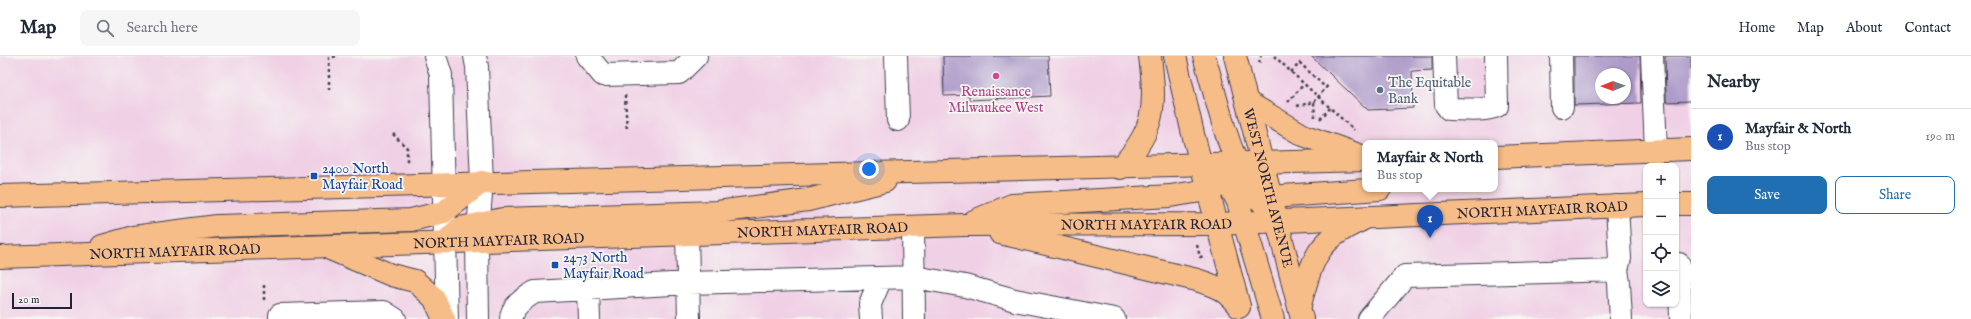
<!DOCTYPE html>
<html lang="en">
<head>
<meta charset="utf-8">
<style>
	body { margin:0; font-family:"IM FELL English",serif; background:#f6f6f7; color:#1f2937 }
	.controls { position:absolute; right:12px; bottom:12px; display:grid; overflow:hidden; border-radius:8px; box-shadow:0 1px 3px #0004 }
	.controls button { width:36px; height:36px; display:grid; place-items:center; padding:0; border:0; border-bottom:1px solid #e0e1e3; background:#fff; color:#1f2937; font:20px sans-serif }
	.compass { position:absolute; left:1595px; top:12px; width:36px; height:36px; border-radius:50%; background:#fff; box-shadow:0 1px 3px #0004; rotate:269deg }
	.scale { position:absolute; left:12px; bottom:10px; width:60px; box-sizing:border-box; padding-left:4px; border:2px solid #22223b; border-top:0; font-size:11px; line-height:14px; white-space:nowrap; color:#22223b; -webkit-text-stroke:3px #f6f6f2; paint-order:stroke }
	.you { position:absolute; left:869px; top:113px; width:14px; height:14px; margin:-10px; border:3px solid #fff; border-radius:50%; background:#1a73e8; box-shadow:0 0 0 6px #1a73e833 }
	.badge { display:grid; place-items:center; width:26px; height:26px; border-radius:50%; background:#1f6fb2; color:#fff; font-size:13px; font-weight:700 }
	.pin { position:absolute; translate:-50% -33px; filter:drop-shadow(0 1px 2px #0008) }
	.pin::after { content:''; position:absolute; top:21px; width:14px; height:12px; background:inherit; clip-path:polygon(0 0,100% 0,50% 100%) }
	.popup { position:absolute; left:1362px; top:84px; width:136px; height:52px; box-sizing:border-box; display:grid; place-content:center; border-radius:8px; background:#fff; filter:drop-shadow(0 1px 3px #0005); font-size:13px; white-space:nowrap; color:#747a83 }
	.popup b { font-size:15px; color:#1f2937 }
	.popup::after { content:''; position:absolute; left:50%; top:100%; margin-left:-8px; border:8px solid transparent; border-top-color:#fff }
	.list { margin:0; padding:0; list-style:none }
	h2 { display:flex; justify-content:space-between; align-items:center; height:52px; margin:0; padding:0 16px; font-size:17px }
	h2 small { font-size:13px; font-weight:400; color:#747a83 }
	.list li { display:grid; grid-template-columns:26px 1fr auto; gap:12px; align-items:center; box-sizing:border-box; height:56px; padding:0 16px; border-top:1px solid #e0e1e3 }
	.list b { display:block; font-size:15px; white-space:nowrap }
	.list p { margin:0; font-size:13px; white-space:nowrap; color:#747a83 }
	.list em { font-size:13px; font-style:normal; color:#747a83 }
	.actions { display:flex; gap:8px; padding:12px 16px }
	.actions a { flex:1; padding:9px 0; border:1px solid #1f6fb2; border-radius:8px; text-align:center; font-size:14px; color:#1f6fb2 }
	.actions .main { background:#1f6fb2; color:#fff }
	.icon { flex:none; width:22px; height:22px; fill:none; stroke:currentColor; stroke-width:2; stroke-linecap:round; stroke-linejoin:round }
	.map { position:relative; flex:none; width:1691px; height:263px; overflow:hidden }
	header { display:flex; align-items:center; gap:24px; box-sizing:border-box; height:56px; padding:0 20px; background:#fff; border-bottom:1px solid #e0e1e3 }
	header strong { font-size:19px }
	nav { display:flex; gap:22px; margin-inline-start:auto; font-size:14px }
	.search { width:280px; height:36px; background:#f6f6f7; display:flex; align-items:center; gap:10px; box-sizing:border-box; padding:0 14px; border-radius:8px; color:#747a83; font-size:15px }
	main { display:flex }
	aside { flex:1; background:#fff }
	.map>svg:first-child { display:block }
</style>
</head>
<body>
<header>
<strong>Map</strong>
<div class="search"><svg class="icon" aria-label="search" viewBox="0 0 24 24"><circle cx="10" cy="10" r="6"/><path d="M15 15l6 6"/></svg>Search here</div>
<nav><a>Home</a><a>Map</a><a>About</a><a>Contact</a></nav>
</header>
<main>
<div class="map">
<svg width="1691" height="263" viewBox="0 0 1691 263">
	<rect width="100%" height="100%" fill="#f6f6f2"/>
	<filter id="ink" filterUnits="userSpaceOnUse"><feTurbulence type="fractalNoise" baseFrequency=".025" numOctaves="2"/><feDisplacementMap in="SourceGraphic" scale="8" xChannelSelector="R" yChannelSelector="G"/><feConvolveMatrix kernelMatrix="1 2 1 2 8 2 1 2 1" color-interpolation-filters="sRGB"/></filter>
	<filter id="wash" filterUnits="userSpaceOnUse"><feTurbulence type="fractalNoise" baseFrequency=".012" numOctaves="4" result="noise"/><feDisplacementMap in="SourceGraphic" scale="16" xChannelSelector="R" yChannelSelector="G"/><feGaussianBlur stdDeviation="0.9" result="paint"/><feColorMatrix in="noise" values="0 0 0 0 0 0 0 0 0 0 0 0 0 0 0 0 0 1.4 0 .05"/><feComposite in="paint" operator="in"/></filter>
	<g filter="url(#wash)">
		<rect width="100%" height="100%" fill="#f2e1c8"/>
		<!-- built -->
		<path fill="#f0d0e5" fill-rule="evenodd" d="M0 0H1691V263H0ZM1601 18H1625V42H1601ZM1365 87H1495V133H1365ZM1646 110H1676V248H1646Z"/>
		<g id="blocks">
			<!-- building -->
			<path fill="#ae9bc9" fill-rule="evenodd" d="M943 0H1048L1050 40 969 44V39L944 40Z
				M1311 0H1432V14L1412 15 1413 52 1368 54Z
				M1574 0H1640L1641 47 1574 49ZM1601 18H1625V42H1601Z
				M1665 0H1691V45L1666 46Z"/>
		</g>
	</g>
	<g filter="url(#ink)">
		<use href="#blocks" fill-opacity="0" stroke="#413f50" stroke-width="1"/>
		<g fill="none" stroke-linecap="round" stroke-linejoin="round">
			<defs>
				<path id="minor" d="M435 0 441 19 447 263
					M475 0 477 11 482 126 477 185 478 263
					M587 0 603 19 679 17 696 0
					M896 0 898 64
					M1444 0 1446 49 1449 53C1463 53 1483 56 1497 50L1496 0
					M1561 0 1562 51
					M1652 0 1656 95
					M913 171 914 263
					M687 178 689 263
					M1679 208 1681 263
					M1617 214 1619 227 1621 263
					M588 233 589 263
					M280 263V259L384 256 395 263
					M511 263C511 250 525 242 535 236L688 227 914 221 965 230 1015 244 1114 263
					M871 263 870 248 881 222
					M1369 263 1405 220 1617 214 1620 202 1617 150"/>
				<g id="major">
					<path d="M1175 0 1193 78 1239 250"/>
					<path d="M1204 0C1216 39 1224 81 1242 117 1250 131 1261 144 1270 157"/>
					<path id="s1" d="M1235 0 1302 263"/>
					<path d="M1247 46 1303 79 1359 99"/>
					<path d="M1495 101 1691 93"/>
					<path d="M1120 112C1156 73 1156 51 1150 0"/>
					<path d="M1216 119 1228 127 1238 146 1273 263"/>
					<path d="M0 140 1365 104"/>
					<path d="M1256 142 1380 133"/>
					<path d="M1676 148H1691"/>
					<path d="M974 165 1012 149 1170 140 1208 134 1228 127 1261 107"/>
					<path d="M1000 177 1197 224C1218 231 1225 233 1239 251"/>
					<path d="M445 186 460 172 503 163 717 156 808 144 885 125"/>
					<path d="M102 190 133 181 217 170 411 164 444 156 482 126"/>
					<path d="M330 193 391 219 415 225 434 242 444 263"/>
					<path id="s2" d="M0 201 964 169 1217 168 1646 149"/>
					<path d="M1300 249C1312 205 1316 184 1360 165"/>
				</g>
			</defs>
			<!-- minor casing -->
			<use href="#minor" stroke="#413f50" stroke-width="24"/>
			<!-- major casing -->
			<use href="#major" stroke="#413f50" stroke-width="24"/>
			<!-- path -->
			<path stroke="#413f50" stroke-width="2.5" stroke-dasharray="3 3" stroke-linecap="butt" d="M1274 0 1354 74
				M1259 7 1261 0
				M1291 16 1300 7 1326 32
				M329 34V2L337 0
				M625 39 627 75
				M1288 46 1304 28
				M1314 46 1329 28
				M1297 50 1314 46 1315 61
				M1320 63 1330 52
				M393 78 407 92V108
				M1197 189 1200 201 1205 200
				M264 229V247"/>
			<!-- minor -->
			<use href="#minor" stroke="#fff" stroke-width="22"/>
			<!-- major -->
			<use href="#major" stroke="#f7bd88" stroke-width="22"/>
		</g>
	</g>
	<!-- markers -->
	<circle fill="#d1479c" stroke="#f6f6f2" stroke-width="1.5" cx="996" cy="20" r="4"/>
	<circle fill="#5c6f8a" stroke="#f6f6f2" stroke-width="1.5" cx="1380" cy="34" r="4"/>
	<g fill="#1a4fb4" stroke="#f6f6f2" stroke-width="1.5">
		<rect x="310" y="116" width="8" height="8" rx="2"/>
		<rect x="551" y="205" width="8" height="8" rx="2"/>
	</g>
	<g text-anchor="middle" stroke-width="3.5" stroke-linejoin="round" paint-order="stroke">
		<!-- service labels -->
		<g font-size="14" fill="#4e5e75" stroke="#f6f6f2" text-anchor="start">
			<text x="1388" y="31">The Equitable<tspan x="1388" dy="16">Bank</tspan></text>
		</g>
		<!-- hotel labels -->
		<g font-size="14" fill="#b23c85" stroke="#f6f6f2">
			<text x="996" y="40">Renaissance<tspan x="996" dy="16">Milwaukee West</tspan></text>
		</g>
		<!-- transit labels -->
		<g font-size="14" fill="#164399" stroke="#f6f6f2" text-anchor="start">
			<text x="322" y="117">2400 North<tspan x="322" dy="16">Mayfair Road</tspan></text>
			<text x="563" y="206">2473 North<tspan x="563" dy="16">Mayfair Road</tspan></text>
		</g>
		<!-- street labels -->
		<g font-size="14" fill="#22223b" stroke="#f6f6f2">
			<text dy="5" stroke="none"><textPath href="#s1" startOffset="136">WEST NORTH AVENUE</textPath></text>
			<text dy="5" stroke="none"><textPath href="#s2" startOffset="1543">NORTH MAYFAIR ROAD</textPath></text>
			<text dy="5" stroke="none"><textPath href="#s2" startOffset="1147">NORTH MAYFAIR ROAD</textPath></text>
			<text dy="5" stroke="none"><textPath href="#s2" startOffset="823">NORTH MAYFAIR ROAD</textPath></text>
			<text dy="5" stroke="none"><textPath href="#s2" startOffset="499">NORTH MAYFAIR ROAD</textPath></text>
			<text dy="5" stroke="none"><textPath href="#s2" startOffset="175">NORTH MAYFAIR ROAD</textPath></text>
		</g>
	</g>
</svg>
<div class="controls">
<button>+</button>
<button>−</button>
<button><svg class="icon" aria-label="locate" viewBox="0 0 24 24"><circle cx="12" cy="12" r="6"/><path d="M12 2v4M12 18v4M2 12h4M18 12h4"/></svg></button>
<button><svg class="icon" aria-label="layers" viewBox="0 0 24 24"><path d="M12 4l9 5-9 5-9-5zM3 14l9 5 9-5"/></svg></button>
</div>
<svg class="compass" viewBox="-18 -18 36 36"><path d="M0-13l5 13h-10z" fill="#e53935"/><path d="M0 13l5-13h-10z" fill="#747a83"/></svg>
<div class="scale">20 m</div>
<div class="you"></div>
<div class="pin badge" style="left:1430px;top:182px;background:#1a4fb4">1</div>
<div class="popup"><b>Mayfair &amp; North</b>Bus stop</div>
</div>
<aside>
<h2>Nearby<small></small></h2>
<ul class="list">
<li><span class="badge" style="background:#1a4fb4">1</span><div><b>Mayfair &amp; North</b><p>Bus stop</p></div><em>190 m</em></li>
</ul>
<div class="actions"><a class="main">Save</a><a>Share</a></div>
</aside>
</main>
</body>
</html>
